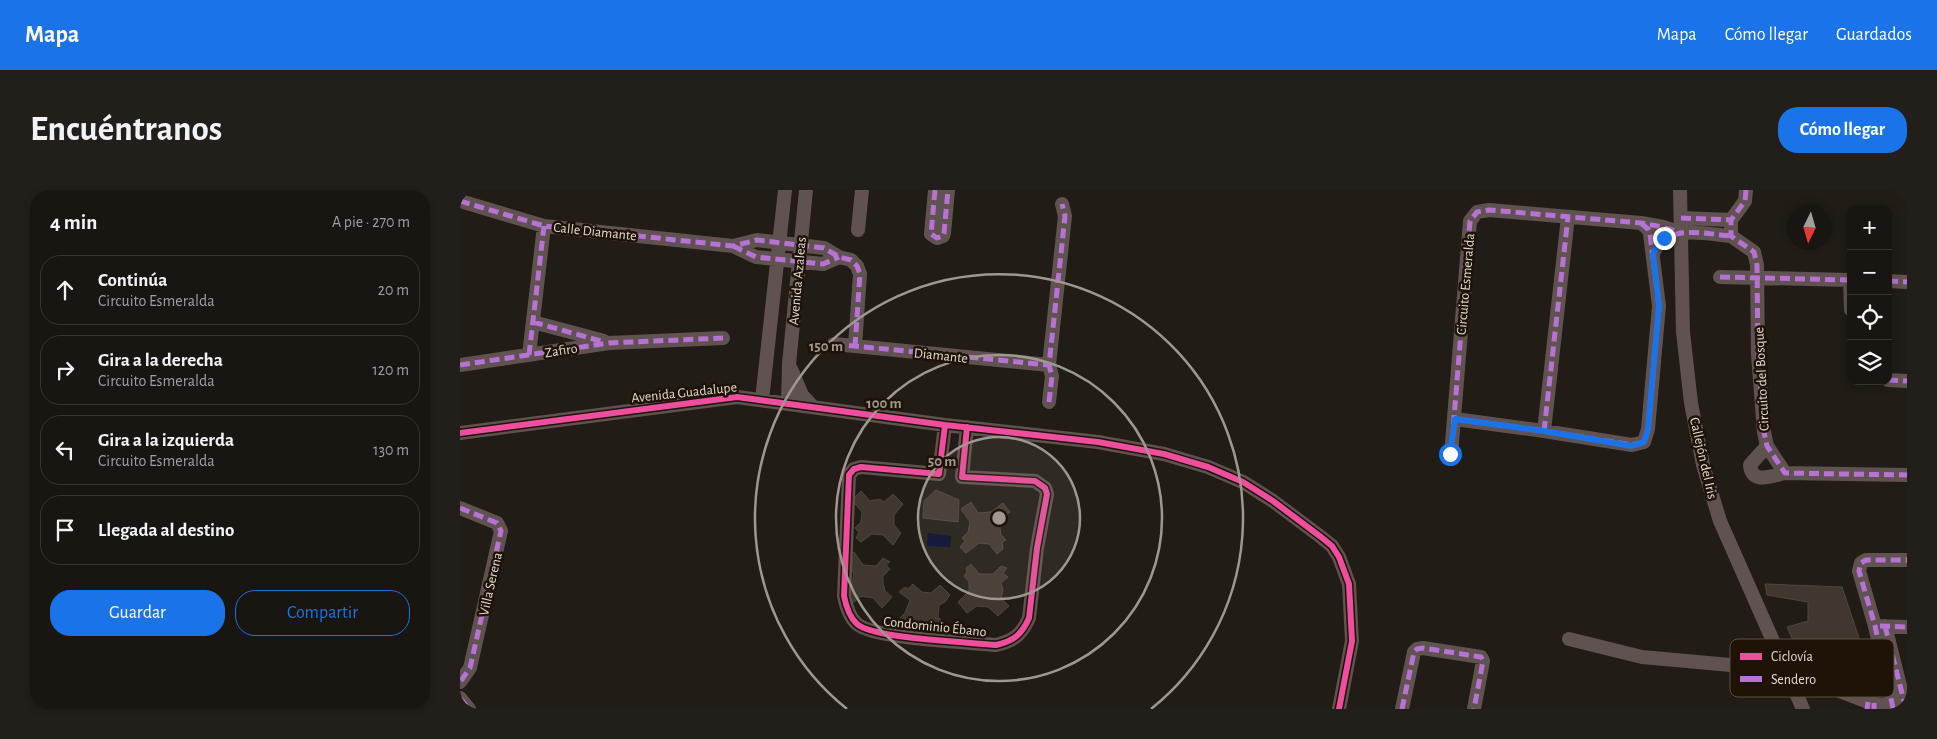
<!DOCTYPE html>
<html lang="es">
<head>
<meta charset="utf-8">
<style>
	body { margin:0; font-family:"Alegreya Sans",sans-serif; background:#221e19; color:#f1f3f6 }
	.controls { position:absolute; right:15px; top:15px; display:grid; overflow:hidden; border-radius:10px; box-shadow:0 2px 8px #0003 }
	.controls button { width:45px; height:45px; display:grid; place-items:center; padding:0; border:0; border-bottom:1px solid #373430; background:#191510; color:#f1f3f6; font:25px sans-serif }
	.compass { position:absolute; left:1327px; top:15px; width:45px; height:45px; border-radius:50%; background:#191510; box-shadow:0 2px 8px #0003; rotate:185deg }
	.stop { position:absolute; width:15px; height:15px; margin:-11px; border:4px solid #1a73e8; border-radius:50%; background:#fff }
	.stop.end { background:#1a73e8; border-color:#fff; box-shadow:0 1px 5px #0008 }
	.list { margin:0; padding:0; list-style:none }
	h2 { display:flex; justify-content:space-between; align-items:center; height:65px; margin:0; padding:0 20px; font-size:21px }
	h2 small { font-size:16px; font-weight:400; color:#9f9f9f }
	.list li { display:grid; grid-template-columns:32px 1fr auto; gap:15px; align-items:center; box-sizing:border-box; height:70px; margin:0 10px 10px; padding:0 10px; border:1px solid #373430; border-radius:20px }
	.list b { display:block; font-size:19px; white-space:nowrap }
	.list p { margin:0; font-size:16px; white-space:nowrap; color:#9f9f9f }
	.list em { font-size:16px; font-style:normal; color:#9f9f9f }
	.actions { display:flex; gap:10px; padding:15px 20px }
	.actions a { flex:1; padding:11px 0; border:1px solid #1a73e8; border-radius:20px; text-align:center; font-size:18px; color:#1a73e8 }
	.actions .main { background:#1a73e8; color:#fff }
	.icon { flex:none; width:28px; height:28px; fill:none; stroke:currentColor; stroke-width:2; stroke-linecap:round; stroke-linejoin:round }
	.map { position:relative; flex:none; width:1447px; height:519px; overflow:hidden; border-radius:20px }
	header { display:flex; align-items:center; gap:30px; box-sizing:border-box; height:70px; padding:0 25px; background:#1a73e8; color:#fff }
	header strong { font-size:24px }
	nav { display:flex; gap:28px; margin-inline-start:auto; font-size:18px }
	.intro { display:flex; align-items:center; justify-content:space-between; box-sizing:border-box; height:120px; padding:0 30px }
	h1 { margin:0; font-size:35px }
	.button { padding:12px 22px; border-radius:20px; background:#1a73e8; color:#fff; font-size:18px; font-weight:700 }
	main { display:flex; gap:30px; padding:0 30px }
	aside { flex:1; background:#191510; border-radius:20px; box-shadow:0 2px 8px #0003 }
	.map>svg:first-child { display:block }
</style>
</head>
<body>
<header>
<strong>Mapa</strong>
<nav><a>Mapa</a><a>Cómo llegar</a><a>Guardados</a></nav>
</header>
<div class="intro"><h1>Encuéntranos</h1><a class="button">Cómo llegar</a></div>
<main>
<aside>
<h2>4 min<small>A pie · 270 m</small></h2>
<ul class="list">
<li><svg class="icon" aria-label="ahead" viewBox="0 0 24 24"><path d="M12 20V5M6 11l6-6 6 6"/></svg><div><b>Continúa</b><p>Circuito Esmeralda</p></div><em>20 m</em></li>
<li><svg class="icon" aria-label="right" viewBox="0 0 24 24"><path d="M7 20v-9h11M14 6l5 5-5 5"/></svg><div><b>Gira a la derecha</b><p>Circuito Esmeralda</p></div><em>120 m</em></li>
<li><svg class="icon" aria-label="left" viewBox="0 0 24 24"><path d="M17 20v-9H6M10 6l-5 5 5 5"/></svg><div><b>Gira a la izquierda</b><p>Circuito Esmeralda</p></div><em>130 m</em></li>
<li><svg class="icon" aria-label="arrive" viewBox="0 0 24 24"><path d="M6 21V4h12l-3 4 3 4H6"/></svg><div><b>Llegada al destino</b></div></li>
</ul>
<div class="actions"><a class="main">Guardar</a><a>Compartir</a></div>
</aside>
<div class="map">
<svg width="1447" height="519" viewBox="0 0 1447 519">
	<rect width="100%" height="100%" fill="#211c15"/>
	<!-- water -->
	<path fill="#030b2f" d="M468 343 491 346 490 357 467 356Z"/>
	<!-- building -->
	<path fill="#40382e" stroke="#4b463f" d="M476 300 499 310 498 332 463 328 464 311Z
		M401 301 410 311 420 309 424 312 433 304 443 314 434 325V335L441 343 433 355 423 345 412 344 401 352 396 348 399 342 395 338 401 332 402 322 392 310Z
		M511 312 518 323 531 322 543 313 550 322 539 331 541 345 546 350 542 352 543 359 537 364 529 354 519 353 506 363 500 357 505 351 502 348 508 342 510 332 501 319Z
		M394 362 403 375 416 376 423 368 430 372 426 375 430 379 423 386V392L425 401 432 407 422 418 413 408 401 406 388 417 384 405 392 395 394 383 385 376V366Z
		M511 374 519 384H533L541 376 547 378 543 383 548 387 541 393 543 400 541 408 549 416 538 426 528 417 517 416 507 423 498 412 509 401V392L504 386 507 382 506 378Z
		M453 394 462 402 471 403 480 395 490 405 485 412 479 415 478 427 487 436 477 446 468 439 456 433 451 439 444 436 440 441 436 432 445 423 450 410 439 402 445 397 448 399Z
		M1305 394 1382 397 1407 472 1339 465 1327 437 1348 431V412L1307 405Z"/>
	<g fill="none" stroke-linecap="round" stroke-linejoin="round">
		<!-- minor -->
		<path stroke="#605251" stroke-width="14" d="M475 0 471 44 477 48 483 46 484 43 488 0
			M1220 0 1223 142 1231 213 1243 275 1260 331 1343 519
			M1286 0 1285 11 1271 30V46L1294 62 1297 75 1298 165 1304 242 1307 256 1325 283 1447 285
			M0 11 84 36 273 56 297 50 364 58 379 67 391 70 397 76 400 84 395 156
			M1221 28 1271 30
			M398 40 402 0
			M273 56 296 67 363 74 379 67
			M1193 64C1204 33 1245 44 1271 46
			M1260 87 1391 90
			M1390 90 1391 120
			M1428 91 1447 92
			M73 132 144 151
			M374 154 589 175
			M69 165 84 36
			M0 175 149 153 263 148
			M331 179 342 205 353 217
			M1428 190 1447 191
			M302 210 325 0
			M589 212 592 186 589 175 605 26 602 14
			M328 213 329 174 346 0
			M995 229 1084 241 1172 255 1184 252 1188 239 1199 116 1190 44 1188 39 1181 33
			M485 235 479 284 401 277 394 279 389 285 384 406C386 416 389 427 397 434 414 449 509 452 536 455 554 451 562 444 569 428L577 358 587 304 585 298 575 291 502 287 507 237
			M1084 241 1108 27
			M0 243 277 207 485 235 638 252 704 264 748 277 783 292 813 311 861 347 872 356 879 367 889 394 892 451 879 519
			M1307 256 1290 275C1292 295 1312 286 1325 283
			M991 265 1010 31 1017 22 1029 20 1181 33 1203 37 1221 43
			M0 318 37 333 41 341 10 478 0 492
			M1418 436 1447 437
			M1425 436 1446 519
			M1109 449 1182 467 1325 480 1408 512 1441 519
			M0 508 9 519
			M1433 518 1415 436 1399 381 1401 373 1406 370H1447
			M942 519 954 462 957 459 963 458 1021 467 1023 471 1014 519"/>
		<!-- quiet -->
		<path stroke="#b673d3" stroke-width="5" stroke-dasharray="10 5" stroke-linecap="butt" d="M475 0 471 44 477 48 483 46 484 43 488 0
			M1286 0 1285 11 1271 30V46L1294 62 1297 75 1298 165 1304 242 1307 256 1325 283 1447 285
			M0 11 84 36 273 56 297 50 364 58 379 67 391 70 397 76 400 84 395 156
			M1221 28 1271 30
			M273 56 296 67 363 74 379 67
			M1193 64C1204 33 1245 44 1271 46
			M1260 87 1391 90
			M1390 90 1391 120
			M1428 91 1447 92
			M73 132 144 152
			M374 154 589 175
			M69 165 84 36
			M0 175 149 153 263 148
			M1428 190 1447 191
			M589 212 592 186 589 175 605 26 602 14
			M995 229 1084 241 1172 255 1184 252 1188 239 1199 116 1190 44 1188 39 1181 33
			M1084 241 1108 27
			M991 265 1010 31 1017 22 1029 20 1181 33 1203 37 1221 43
			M0 318 37 333 41 341 10 478 0 492
			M1420 436 1447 437
			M1425 436 1446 519
			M0 508 9 519
			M1433 518 1415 436 1399 381 1401 373 1406 370H1447
			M942 519 954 462 957 459 963 458 1021 467 1023 471 1014 519
			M1407 519 1408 512
			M1414 519V513"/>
		<defs>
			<path id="cycleway" d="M485 235 479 284 401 277 394 279 389 285 384 406C386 416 389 427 397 434 414 449 509 452 536 455 554 451 562 444 569 428L577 358 587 304 585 298 575 291 502 287 507 237
				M0 243 277 207 485 235 638 252 704 264 748 277 783 292 813 311 861 347 872 356 879 367 889 394 892 451 879 519"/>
		</defs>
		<!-- cycleway casing -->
		<use href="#cycleway" stroke="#1e1306" stroke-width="9"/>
		<!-- cycleway -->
		<use href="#cycleway" stroke="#ef4d9e" stroke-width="6"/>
	</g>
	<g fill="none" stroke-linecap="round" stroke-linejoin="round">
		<!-- route -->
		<path stroke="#1a73e8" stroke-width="6" d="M990 264 995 229 1084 241 1172 256 1184 252 1188 239 1199 116 1193 64 1197 56 1204 48"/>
	</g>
	<!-- distance rings -->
	<circle cx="539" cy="328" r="81" fill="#9e9890" fill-opacity=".12"/>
	<g fill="none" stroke="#9e9890" stroke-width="2.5">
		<circle cx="539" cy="328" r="81"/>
		<circle cx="539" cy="328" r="163"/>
		<path d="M387 519A244 244 0 1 1 691 519"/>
	</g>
	<g text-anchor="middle" stroke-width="5" stroke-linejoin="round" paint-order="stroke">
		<!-- street labels -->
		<g font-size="14" fill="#e2dbd2" stroke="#1e1306">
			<text transform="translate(135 41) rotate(6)" y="5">Calle Diamante</text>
			<text transform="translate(337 91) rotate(-85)" y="5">Avenida Azaleas</text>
			<text transform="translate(1005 94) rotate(-85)" y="5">Circuito Esmeralda</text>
			<text transform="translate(101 160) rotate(-9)" y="5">Zafiro</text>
			<text transform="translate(481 165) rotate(6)" y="5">Diamante</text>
			<text transform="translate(1301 189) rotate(-93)" y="5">Circuito del Bosque</text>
			<text transform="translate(224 202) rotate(-6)" y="5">Avenida Guadalupe</text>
			<text transform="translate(1244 268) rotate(77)" y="5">Callejón del Iris</text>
			<text transform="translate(30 394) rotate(-77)" y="5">Villa Serena</text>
			<text transform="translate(475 436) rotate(6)" y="5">Condominio Ébano</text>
		</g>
	</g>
	<!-- legend -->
	<rect x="1270" y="449" width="164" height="58" rx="8" fill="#1e1306" stroke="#594f43" stroke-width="1"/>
	<rect x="1280" y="463" width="22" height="7" fill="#ef4d9e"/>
	<rect x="1280" y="486" width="22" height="6" fill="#b673d3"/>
	<g font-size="14" fill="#e2dbd2">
		<text x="1311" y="471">Ciclovía</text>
		<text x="1311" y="494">Sendero</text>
	</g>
	<circle cx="539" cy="328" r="8" fill="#9e9890" stroke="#1e1306" stroke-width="2.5"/>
	<g font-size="15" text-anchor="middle" font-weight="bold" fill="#9e9890" stroke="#1e1306" stroke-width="5" stroke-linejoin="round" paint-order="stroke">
		<text x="366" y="161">150 m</text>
		<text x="424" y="218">100 m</text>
		<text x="482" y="276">50 m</text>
	</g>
</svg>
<div class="controls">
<button>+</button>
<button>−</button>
<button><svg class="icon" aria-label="locate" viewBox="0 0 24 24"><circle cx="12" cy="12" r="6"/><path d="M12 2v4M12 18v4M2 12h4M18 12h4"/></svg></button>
<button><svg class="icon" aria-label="layers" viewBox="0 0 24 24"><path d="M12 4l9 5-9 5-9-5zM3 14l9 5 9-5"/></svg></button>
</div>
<svg class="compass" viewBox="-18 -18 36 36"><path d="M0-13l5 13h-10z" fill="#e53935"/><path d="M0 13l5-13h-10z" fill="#9f9f9f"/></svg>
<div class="stop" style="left:990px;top:264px"></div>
<div class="stop end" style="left:1204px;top:48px"></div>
</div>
</main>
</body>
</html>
